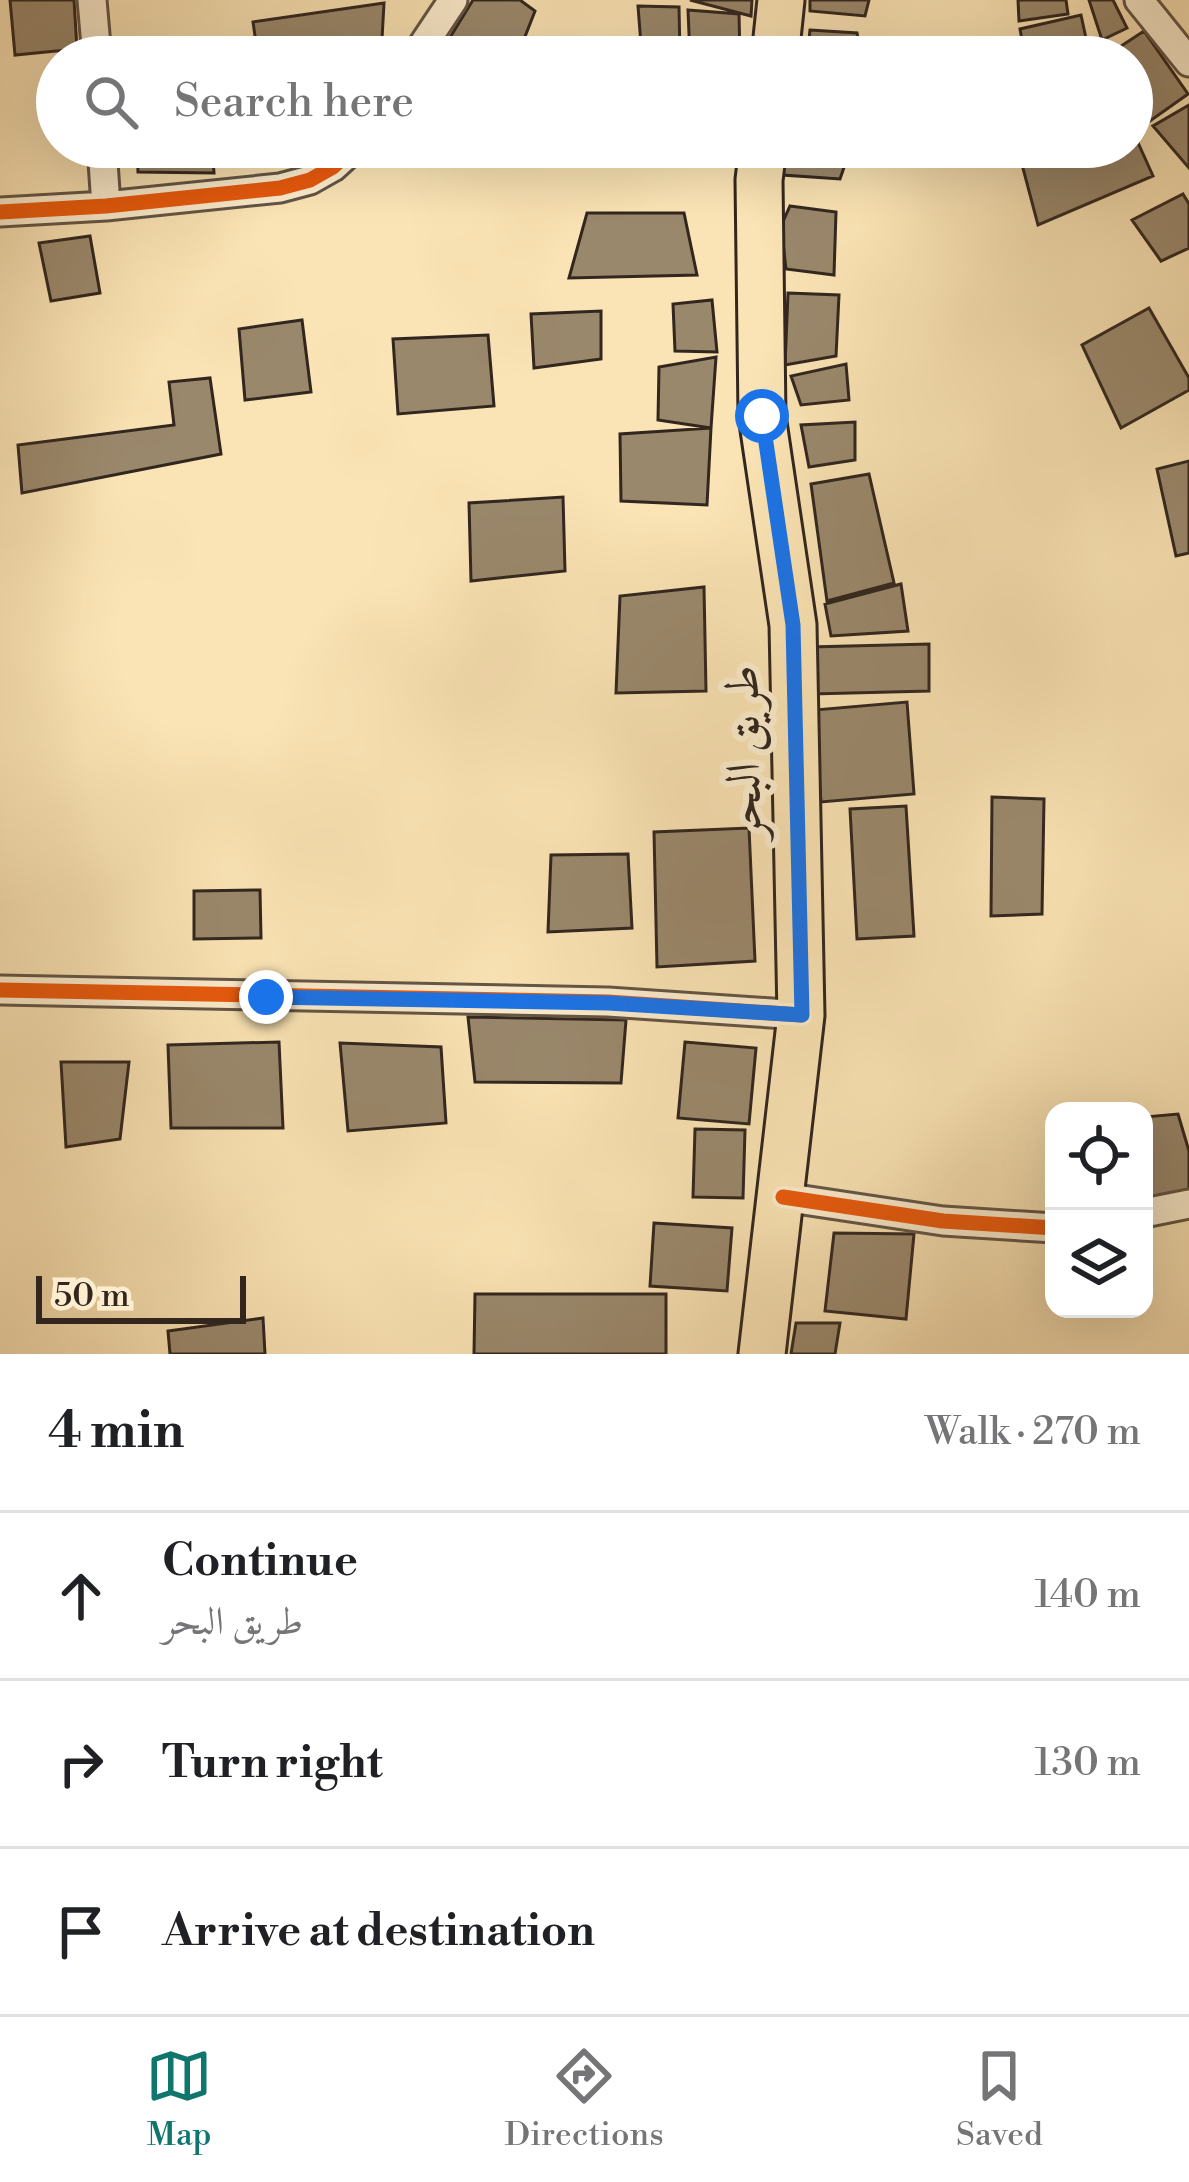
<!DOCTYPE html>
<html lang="en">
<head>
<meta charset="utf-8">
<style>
	body { margin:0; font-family:"Libre Bodoni",Amiri,serif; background:#f2f2f2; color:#202124 }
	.controls { position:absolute; right:36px; bottom:36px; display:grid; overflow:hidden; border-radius:24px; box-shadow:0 12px 48px #0002 }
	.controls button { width:108px; height:108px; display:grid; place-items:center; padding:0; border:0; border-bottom:3px solid #e0e0e0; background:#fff; color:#202124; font:60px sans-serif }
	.scale { position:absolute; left:36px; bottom:30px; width:210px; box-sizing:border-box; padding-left:12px; border:6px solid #32261f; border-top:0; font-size:33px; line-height:42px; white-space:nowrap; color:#32261f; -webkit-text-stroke:9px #fcedce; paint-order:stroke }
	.stop { position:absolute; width:36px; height:36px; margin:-27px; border:9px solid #1a73e8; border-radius:50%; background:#fff }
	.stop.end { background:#1a73e8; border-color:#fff; box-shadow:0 3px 12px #0008 }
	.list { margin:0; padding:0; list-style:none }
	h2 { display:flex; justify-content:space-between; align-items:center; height:156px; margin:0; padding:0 48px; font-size:51px }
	h2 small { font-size:39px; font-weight:400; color:#757577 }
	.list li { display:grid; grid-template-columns:78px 1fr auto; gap:36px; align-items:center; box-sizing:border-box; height:168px; padding:0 48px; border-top:3px solid #e0e0e0 }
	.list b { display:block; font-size:45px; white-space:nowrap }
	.list p { margin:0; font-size:39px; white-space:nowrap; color:#757577 }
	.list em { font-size:39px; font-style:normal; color:#757577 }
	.icon { flex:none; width:66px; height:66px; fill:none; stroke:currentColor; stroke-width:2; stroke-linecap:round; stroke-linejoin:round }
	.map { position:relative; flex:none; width:1189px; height:1354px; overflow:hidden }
	.search { position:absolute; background:#fff; box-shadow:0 12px 48px #0002; left:36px; right:36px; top:36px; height:132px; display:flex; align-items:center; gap:30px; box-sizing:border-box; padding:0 42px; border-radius:66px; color:#757577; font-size:45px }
	.sheet { height:660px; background:#fff }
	nav { display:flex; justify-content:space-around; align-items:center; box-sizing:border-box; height:168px; border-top:3px solid #e0e0e0; background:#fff; font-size:33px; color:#757577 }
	nav a { display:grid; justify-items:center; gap:6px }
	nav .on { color:#0f766e }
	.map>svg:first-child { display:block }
</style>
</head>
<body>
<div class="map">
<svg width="1189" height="1354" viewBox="0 0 1189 1354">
	<rect width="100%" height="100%" fill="#fae3b4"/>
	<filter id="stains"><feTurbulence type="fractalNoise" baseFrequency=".00167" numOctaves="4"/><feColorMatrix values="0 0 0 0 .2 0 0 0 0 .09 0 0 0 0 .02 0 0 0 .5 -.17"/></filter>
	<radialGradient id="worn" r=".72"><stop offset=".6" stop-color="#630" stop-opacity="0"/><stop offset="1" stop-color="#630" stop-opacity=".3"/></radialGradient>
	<!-- building -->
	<path fill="#9a886c" stroke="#32261f" stroke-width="3" d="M10 0H74L77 49 15 55Z
		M473 0H520L535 11 517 57H438Z
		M690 0H752L751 16Z
		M810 0H869L865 16 810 11Z
		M1018 0H1066L1068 14 1019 21Z
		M1089 0H1113L1127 28 1102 40Z
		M384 3 381 57H258L253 22Z
		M638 6 679 7 680 55 642 57Z
		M688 10 739 14 740 57H690Z
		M1081 15 1090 57H1025L1020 29Z
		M810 30 857 33 861 57H807Z
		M1144 31 1188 94 1150 121 1132 94V57L1106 56Z
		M1189 105V168L1153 126Z
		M1135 136 1153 176 1038 225 1020 157 1074 147H1132Z
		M137 147H212L214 173 138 172Z
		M786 147H851L840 179 783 175Z
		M1183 194 1189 204V248L1161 261 1132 220Z
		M790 206 836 212 834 275 786 269 781 226Z
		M587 213H684L697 275 569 278Z
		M90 236 100 293 51 301 39 243Z
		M788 293 839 295 836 356 785 365Z
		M712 300 717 352 675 351 673 304Z
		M1149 308 1189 378V390L1121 428 1082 345Z
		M601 311V359L534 368 531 314Z
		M302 320 311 392 245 400 239 329Z
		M488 335 494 406 398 414 393 339Z
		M716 357 711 428 658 420 659 367Z
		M846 364 849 400 801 405 791 376Z
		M210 378 221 454 22 493 18 445 174 425 169 382Z
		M855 422V460L809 467 801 425Z
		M711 428 707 505 621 501 620 434Z
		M1189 461V553L1176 556 1157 469Z
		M869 474 894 583 827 601 811 484Z
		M563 497 565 571 471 581 469 503Z
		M901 584 908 631 831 636 825 604Z
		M704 587 706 691 616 693 620 596Z
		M929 644V691L812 694 810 647Z
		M907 702 914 794 821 802 814 710Z
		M992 797 1044 799 1042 914 991 916Z
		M906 806 914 936 857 939 850 809Z
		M749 828 755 961 657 967 654 832Z
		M628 854 632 928 548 932 551 855Z
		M260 890 261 938 194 939V891Z
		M468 1017 626 1020 621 1083 475 1082Z
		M279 1042 283 1128H171L168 1045Z
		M685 1042 756 1048 749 1124 678 1118Z
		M340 1043 441 1047 446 1123 348 1131Z
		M61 1062H129L120 1139 66 1147Z
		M1178 1114 1189 1151V1190L1144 1199V1117Z
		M695 1129 745 1130 743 1198 693 1197Z
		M654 1223 732 1228 727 1291 650 1286Z
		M834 1233 914 1234 906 1319 825 1311Z
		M475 1294H666V1354H474Z
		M263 1318 265 1354H170L168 1331Z
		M796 1323H840L835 1354H791Z"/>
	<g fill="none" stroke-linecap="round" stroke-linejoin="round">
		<defs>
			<path id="minor" d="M92 0 97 57
				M1139 0 1189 62
				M415 57 453 0
				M102 147 106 206
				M0 212 106 206 280 188 310 180 333 167 355 147
				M0 990 608 1002 801 1015
				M783 1197 943 1221 1054 1228
				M1144 1213 1189 1204"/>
			<path id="primary" d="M775 57 781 0
				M762 1354 801 1015 793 625 762 416 759 180 763 147"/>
		</defs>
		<!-- minor casing -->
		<use href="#minor" stroke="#645544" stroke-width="33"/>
		<!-- primary casing -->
		<use href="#primary" stroke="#32261f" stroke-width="51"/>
		<!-- minor -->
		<use href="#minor" stroke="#fcedce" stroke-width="27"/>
		<!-- primary -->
		<use href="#primary" stroke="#fae3b4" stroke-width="45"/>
		<defs>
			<path id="cycleway" d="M0 212 106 206 280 188 310 180 333 167 355 147
				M0 990 608 1002 801 1015
				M783 1197 943 1221 1054 1228"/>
		</defs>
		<!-- cycleway casing -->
		<use href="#cycleway" stroke="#fcedce" stroke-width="22"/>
		<!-- cycleway -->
		<use href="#cycleway" stroke="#e8590c" stroke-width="15"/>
	</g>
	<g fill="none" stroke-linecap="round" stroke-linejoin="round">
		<!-- route -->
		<path stroke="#1a73e8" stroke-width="15" d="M266 997 608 1003 802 1015 793 625 762 416"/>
	</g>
	<g text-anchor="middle" stroke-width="12" stroke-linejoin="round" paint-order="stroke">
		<!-- street labels -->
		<g font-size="48" fill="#32261f" stroke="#fcedce">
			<text transform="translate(742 752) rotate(-91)" y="17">طريق البحر</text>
		</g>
	</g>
	<rect width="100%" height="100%" filter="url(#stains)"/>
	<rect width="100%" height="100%" fill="url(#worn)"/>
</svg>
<div class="controls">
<button><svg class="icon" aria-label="locate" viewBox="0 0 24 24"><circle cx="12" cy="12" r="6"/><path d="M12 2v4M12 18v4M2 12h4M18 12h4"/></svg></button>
<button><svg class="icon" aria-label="layers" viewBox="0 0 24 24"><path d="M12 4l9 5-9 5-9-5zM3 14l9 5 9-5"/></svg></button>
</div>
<div class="scale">50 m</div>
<div class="stop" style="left:762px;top:416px"></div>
<div class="stop end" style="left:266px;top:997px"></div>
<div class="search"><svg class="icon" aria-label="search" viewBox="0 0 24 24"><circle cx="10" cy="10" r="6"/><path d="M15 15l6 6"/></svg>Search here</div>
</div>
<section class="sheet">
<h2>4 min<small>Walk · 270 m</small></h2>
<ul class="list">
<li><svg class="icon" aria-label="ahead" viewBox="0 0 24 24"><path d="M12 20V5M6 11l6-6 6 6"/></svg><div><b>Continue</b><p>طريق البحر</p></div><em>140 m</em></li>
<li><svg class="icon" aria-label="right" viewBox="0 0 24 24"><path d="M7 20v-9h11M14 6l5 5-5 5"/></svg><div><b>Turn right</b></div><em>130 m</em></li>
<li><svg class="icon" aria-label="arrive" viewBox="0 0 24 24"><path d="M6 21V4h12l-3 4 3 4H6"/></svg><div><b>Arrive at destination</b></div></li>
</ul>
</section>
<nav>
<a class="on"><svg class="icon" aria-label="map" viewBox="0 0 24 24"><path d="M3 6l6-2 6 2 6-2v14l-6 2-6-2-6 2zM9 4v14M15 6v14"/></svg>Map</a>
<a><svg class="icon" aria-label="directions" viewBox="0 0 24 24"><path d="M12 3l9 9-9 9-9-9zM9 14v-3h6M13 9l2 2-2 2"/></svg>Directions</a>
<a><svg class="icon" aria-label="saved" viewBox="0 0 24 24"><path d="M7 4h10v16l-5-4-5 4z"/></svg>Saved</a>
</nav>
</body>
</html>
